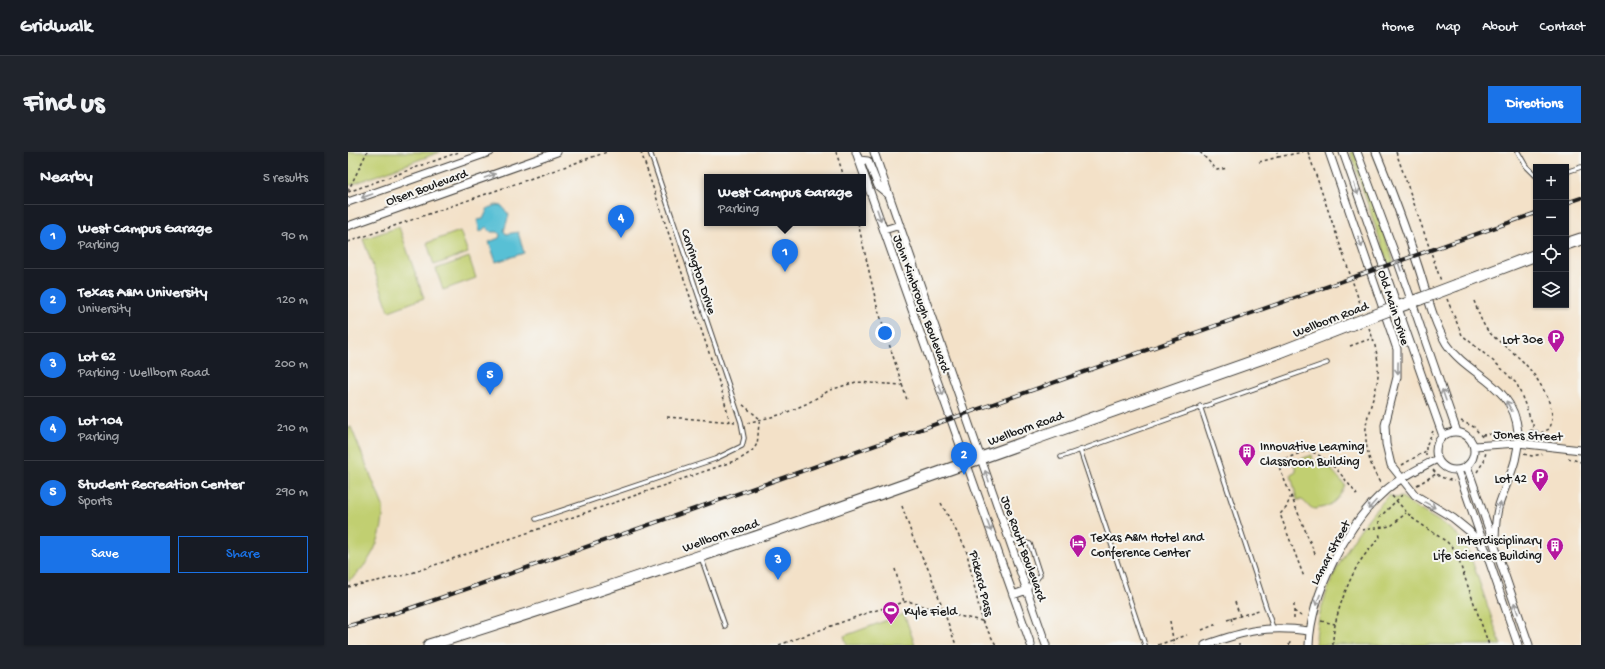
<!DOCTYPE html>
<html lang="en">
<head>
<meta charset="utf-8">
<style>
	body { margin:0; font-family:"Gochi Hand",sans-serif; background:#20242c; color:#f1f3f6 }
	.controls { position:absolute; right:12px; top:12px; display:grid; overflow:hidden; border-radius:0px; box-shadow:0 1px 3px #0004 }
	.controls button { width:36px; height:36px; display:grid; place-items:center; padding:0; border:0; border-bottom:1px solid #363941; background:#171b24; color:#f1f3f6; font:20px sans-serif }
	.you { position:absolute; left:537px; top:181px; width:14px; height:14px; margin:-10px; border:3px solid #fff; border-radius:50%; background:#1a73e8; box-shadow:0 0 0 6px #1a73e833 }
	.badge { display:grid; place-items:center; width:26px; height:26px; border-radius:50%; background:#1a73e8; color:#fff; font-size:13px; font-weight:700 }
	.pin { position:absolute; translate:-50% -33px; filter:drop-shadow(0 1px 2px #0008) }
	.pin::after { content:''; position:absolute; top:21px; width:14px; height:12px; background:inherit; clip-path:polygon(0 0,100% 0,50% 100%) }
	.popup { position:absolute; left:356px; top:22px; width:162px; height:52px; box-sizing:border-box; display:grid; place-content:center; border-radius:0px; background:#171b24; filter:drop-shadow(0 1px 3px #0005); font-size:13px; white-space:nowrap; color:#9ea1a6 }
	.popup b { font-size:15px; color:#f1f3f6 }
	.popup::after { content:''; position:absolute; left:50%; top:100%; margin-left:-8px; border:8px solid transparent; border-top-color:#171b24 }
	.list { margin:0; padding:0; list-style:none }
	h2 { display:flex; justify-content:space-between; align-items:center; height:52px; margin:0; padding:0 16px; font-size:17px }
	h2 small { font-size:13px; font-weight:400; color:#9ea1a6 }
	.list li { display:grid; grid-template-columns:26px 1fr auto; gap:12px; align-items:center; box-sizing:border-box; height:64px; padding:0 16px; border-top:1px solid #363941 }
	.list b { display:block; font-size:15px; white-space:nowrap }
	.list p { margin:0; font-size:13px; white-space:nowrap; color:#9ea1a6 }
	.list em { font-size:13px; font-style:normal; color:#9ea1a6 }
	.actions { display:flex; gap:8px; padding:12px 16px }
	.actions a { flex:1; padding:9px 0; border:1px solid #1a73e8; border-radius:0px; text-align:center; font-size:14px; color:#1a73e8 }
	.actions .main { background:#1a73e8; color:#fff }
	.icon { flex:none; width:22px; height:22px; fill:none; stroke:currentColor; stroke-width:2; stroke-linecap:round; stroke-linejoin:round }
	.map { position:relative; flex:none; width:1233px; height:493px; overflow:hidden; border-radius:0px }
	header { display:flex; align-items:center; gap:24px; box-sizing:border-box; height:56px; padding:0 20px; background:#171b24; border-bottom:1px solid #363941 }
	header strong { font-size:19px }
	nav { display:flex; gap:22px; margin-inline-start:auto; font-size:14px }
	.intro { display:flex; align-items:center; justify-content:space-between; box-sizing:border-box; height:96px; padding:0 24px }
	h1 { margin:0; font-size:28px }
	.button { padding:10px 18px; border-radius:0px; background:#1a73e8; color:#fff; font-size:14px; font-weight:700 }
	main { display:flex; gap:24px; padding:0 24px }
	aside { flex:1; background:#171b24; border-radius:0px; box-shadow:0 1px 3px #0004 }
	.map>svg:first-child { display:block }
</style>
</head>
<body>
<header>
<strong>Gridwalk</strong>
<nav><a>Home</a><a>Map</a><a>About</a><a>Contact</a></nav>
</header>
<div class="intro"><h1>Find us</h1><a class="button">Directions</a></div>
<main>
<aside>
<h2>Nearby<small>5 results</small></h2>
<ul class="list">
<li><span class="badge">1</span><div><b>West Campus Garage</b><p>Parking</p></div><em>90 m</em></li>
<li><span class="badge">2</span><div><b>Texas A&amp;M University</b><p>University</p></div><em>120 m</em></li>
<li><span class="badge">3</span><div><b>Lot 62</b><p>Parking · Wellborn Road</p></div><em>200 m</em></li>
<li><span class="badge">4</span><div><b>Lot 104</b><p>Parking</p></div><em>210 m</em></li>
<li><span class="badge">5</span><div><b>Student Recreation Center</b><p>Sports</p></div><em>290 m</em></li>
</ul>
<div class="actions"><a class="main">Save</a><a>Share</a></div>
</aside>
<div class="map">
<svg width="1233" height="493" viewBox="0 0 1233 493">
	<rect width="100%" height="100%" fill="#f6f6f2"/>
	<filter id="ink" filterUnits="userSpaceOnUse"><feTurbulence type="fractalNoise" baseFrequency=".025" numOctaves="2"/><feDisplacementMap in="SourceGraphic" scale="8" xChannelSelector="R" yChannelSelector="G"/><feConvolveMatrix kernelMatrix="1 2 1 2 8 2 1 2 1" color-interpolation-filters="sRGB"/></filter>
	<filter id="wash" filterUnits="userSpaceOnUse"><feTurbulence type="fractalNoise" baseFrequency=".012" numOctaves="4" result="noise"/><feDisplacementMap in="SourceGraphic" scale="16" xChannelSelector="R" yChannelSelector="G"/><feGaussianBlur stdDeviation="0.9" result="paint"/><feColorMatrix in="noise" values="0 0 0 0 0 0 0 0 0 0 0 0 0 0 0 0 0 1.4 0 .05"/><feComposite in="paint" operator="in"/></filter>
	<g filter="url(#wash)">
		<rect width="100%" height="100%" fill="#f3e1c8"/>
		<!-- green -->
		<path fill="#c1cf71" stroke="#6e7646" d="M0 0H92L0 34Z
			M1002 0H1006L1046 110 1040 112Z
			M51 75 76 146 41 159 15 87Z
			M112 79 120 101 86 113 79 91Z
			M121 105 128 126 95 138 88 117Z
			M3 275 35 354C37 382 23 413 0 429V276Z
			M964 303 965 308 970 311 976 309 997 333C992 345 986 353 973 356 970 356 966 358 964 356 960 354 957 350 954 348H949L943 323 948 320V316L945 312 953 307Z
			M1042 343 1046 346 1054 345C1075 364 1106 371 1120 397L1153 493H968C967 445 1007 374 1042 343Z
			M556 462 567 493H499L496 484Z"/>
		<!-- water -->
		<path fill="#58c0d5" stroke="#3a6e78" d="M148 53 154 54 161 63 156 79 158 82 170 80 176 101 148 110 141 90 151 86 152 83 150 80H143L138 75 132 80 129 68 135 67 140 56Z"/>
	</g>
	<g filter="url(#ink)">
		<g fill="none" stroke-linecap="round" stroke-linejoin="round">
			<defs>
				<path id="lane" d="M1170 0 1178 14 1188 24
					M1218 20 1233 15
					M852 254 925 476
					M732 298 797 493
					M713 305 979 211
					M188 367 367 307 394 294 396 286 393 270 302 0
					M662 387 682 392 692 423 679 438
					M353 405 377 474"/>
				<path id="street" d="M508 0 683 493
					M526 0 698 493
					M981 0 1049 197V225L1037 273 1038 292 1043 313 1067 343 1105 366 1121 379 1138 398
					M995 0 1095 284
					M1009 0 1050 110 1109 280
					M1028 0C1043 37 1057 74 1069 111 1078 137 1084 167 1098 191 1120 225 1166 231 1170 280 1172 308 1159 328 1151 353 1147 366 1147 381 1147 395
					M511 8 520 9 530 34 541 43
					M0 50 142 0
					M0 74 209 0
					M536 78 552 73
					M1088 299a19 19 0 1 1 38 0a19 19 0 1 1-38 0Z
					M1126 294 1170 291 1233 298
					M1119 314 1181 493
					M1110 318 1170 493
					M665 443 679 438
					M857 493C897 479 919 473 961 479
					M961 493C963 442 999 371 1038 338 1053 325 1072 316 1089 307"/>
				<path id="primary" d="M1218 92 1233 87
					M1109 133 1188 103
					M1041 158 1072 147
					M81 493C367 404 649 299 932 200L1004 172"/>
			</defs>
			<!-- lane casing -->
			<use href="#lane" stroke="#3c3a36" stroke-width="5.5"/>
			<!-- street casing -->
			<use href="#street" stroke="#3c3a36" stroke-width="9"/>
			<!-- primary casing -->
			<use href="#primary" stroke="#3c3a36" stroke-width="13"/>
			<!-- path -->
			<path stroke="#3c3a36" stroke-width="1.5" stroke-dasharray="3 3" stroke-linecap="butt" d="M293 0 373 236 382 270
				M488 0 496 25
				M852 0 869 18 880 16
				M960 0 1014 157
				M1048 0 1093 129
				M930 5 955 0
				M911 10 930 5 929 0
				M0 39 19 0
				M0 40 111 0
				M510 71 529 154 559 248
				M0 90 259 0
				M1099 147 1114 183 1151 214 1169 232 1185 273 1186 284
				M1126 149C1130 159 1133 170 1140 179 1149 189 1161 196 1170 205 1186 219 1213 257 1201 277L1193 281 1187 278 1180 279
				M1021 176C1027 191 1031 206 1030 223 1029 239 1022 253 1019 268 1015 289 1021 314 1033 332
				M1002 194 1025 186
				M319 265 387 270
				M1113 269 1126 275 1135 286
				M399 271 435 262 460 251 482 238 508 230 555 233
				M1134 283 1162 281
				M1176 302 1184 304 1194 302
				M1078 304V294L1085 279
				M1220 306 1233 310
				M1054 313 1078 299
				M1085 318 1092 325 1106 329
				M1129 320 1136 309 1138 300
				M1069 333 1088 322
				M943 344 938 356 932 362 956 425
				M1044 344 1064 366 1099 390 1107 398 1141 493
				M593 351 618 397 634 469 648 493
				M554 354 565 386 582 421 608 493
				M1031 372V366L1056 341
				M1014 378 1043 374 1058 361
				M967 402 929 310 960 298C984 308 994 323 1009 343
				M547 417 556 450
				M0 435 58 423 392 307C416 293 407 290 412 267L394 252
				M887 450 892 464
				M946 459 953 464
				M883 466 885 473
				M946 467V451
				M879 468 911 458
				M822 469 826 493
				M973 469 987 472
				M854 478 869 472
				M891 492V493
				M431 493 519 461 560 449 597 461 634 469
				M810 493 839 483
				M941 493 943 488
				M985 493C984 470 999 431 1011 411 1017 402 1025 393 1032 385L1031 380"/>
			<!-- lane -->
			<use href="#lane" stroke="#fff" stroke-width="3.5"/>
			<!-- street -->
			<use href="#street" stroke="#fff" stroke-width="7"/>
			<!-- primary -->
			<use href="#primary" stroke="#fff" stroke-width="11"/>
			<defs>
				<path id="rail" d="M1218 51 1233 46
					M0 474 57 458 127 434 1188 61"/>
			</defs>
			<!-- rail casing -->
			<use href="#rail" stroke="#1c1c1c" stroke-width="4"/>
			<!-- rail -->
			<use href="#rail" stroke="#f6f6f2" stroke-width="2.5" stroke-dasharray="8" stroke-linecap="butt"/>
			<defs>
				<path id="primary-bridge" d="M1072 147 1109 133
					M1004 172 1041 158"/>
			</defs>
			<!-- primary-bridge casing -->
			<use href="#primary-bridge" stroke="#3c3a36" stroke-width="13" stroke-linecap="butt"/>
			<!-- primary-bridge -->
			<use href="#primary-bridge" stroke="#fff" stroke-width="11"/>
		</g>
		<!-- one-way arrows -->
		<defs><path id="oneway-shaft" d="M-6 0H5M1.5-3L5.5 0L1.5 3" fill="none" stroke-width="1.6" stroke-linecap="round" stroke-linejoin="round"/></defs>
		<g stroke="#999">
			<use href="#oneway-shaft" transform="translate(142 24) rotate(-20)"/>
			<use href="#oneway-shaft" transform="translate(1008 37) rotate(70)"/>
			<use href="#oneway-shaft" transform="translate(19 44) rotate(161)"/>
			<use href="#oneway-shaft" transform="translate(531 63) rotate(71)"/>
			<use href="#oneway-shaft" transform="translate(1012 90) rotate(70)"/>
			<use href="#oneway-shaft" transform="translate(1051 113) rotate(-109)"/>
			<use href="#oneway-shaft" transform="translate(1050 216) rotate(91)"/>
			<use href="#oneway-shaft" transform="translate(593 238) rotate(70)"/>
			<use href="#oneway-shaft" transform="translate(1096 243) rotate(-109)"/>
			<use href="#oneway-shaft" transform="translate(1161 254) rotate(-119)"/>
			<use href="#oneway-shaft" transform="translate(639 324) rotate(-110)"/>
			<use href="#oneway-shaft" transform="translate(1024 353) rotate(132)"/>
			<use href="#oneway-shaft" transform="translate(1082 353) rotate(29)"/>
			<use href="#oneway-shaft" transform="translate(1151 356) rotate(-77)"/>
			<use href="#oneway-shaft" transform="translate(641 374) rotate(70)"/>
			<use href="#oneway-shaft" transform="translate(970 448) rotate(111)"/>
			<use href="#oneway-shaft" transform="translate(1168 456) rotate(-109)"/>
		</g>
	</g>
	<!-- icons -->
	<defs>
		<symbol id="parking-pin" viewBox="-11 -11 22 30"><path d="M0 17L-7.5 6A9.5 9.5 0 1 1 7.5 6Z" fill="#b5179e" stroke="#f6f6f2"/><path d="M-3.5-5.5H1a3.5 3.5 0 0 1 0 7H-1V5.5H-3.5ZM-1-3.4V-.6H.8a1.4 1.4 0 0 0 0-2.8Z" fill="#fff"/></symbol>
		<symbol id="building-pin" viewBox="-11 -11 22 30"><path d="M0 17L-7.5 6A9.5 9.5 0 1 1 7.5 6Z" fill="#b5179e" stroke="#f6f6f2"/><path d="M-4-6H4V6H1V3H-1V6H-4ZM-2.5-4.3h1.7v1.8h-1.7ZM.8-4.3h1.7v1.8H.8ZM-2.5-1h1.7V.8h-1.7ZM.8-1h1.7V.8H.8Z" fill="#fff"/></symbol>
		<symbol id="hotel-pin" viewBox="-11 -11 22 30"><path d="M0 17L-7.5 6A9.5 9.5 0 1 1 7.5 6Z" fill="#b5179e" stroke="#f6f6f2"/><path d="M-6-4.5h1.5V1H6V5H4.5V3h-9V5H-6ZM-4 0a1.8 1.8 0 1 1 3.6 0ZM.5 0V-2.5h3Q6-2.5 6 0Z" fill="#fff"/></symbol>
		<symbol id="stadium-pin" viewBox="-11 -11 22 30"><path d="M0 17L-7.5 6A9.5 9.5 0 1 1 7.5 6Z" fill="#b5179e" stroke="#f6f6f2"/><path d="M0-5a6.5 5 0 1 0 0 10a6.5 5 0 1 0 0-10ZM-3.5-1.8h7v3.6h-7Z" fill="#fff"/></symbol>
	</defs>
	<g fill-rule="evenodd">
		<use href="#parking-pin" x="1198" y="176" width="20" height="27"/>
		<use href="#building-pin" x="889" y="290" width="20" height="27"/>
		<use href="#parking-pin" x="1182" y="315" width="20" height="27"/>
		<use href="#hotel-pin" x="720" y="381" width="20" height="27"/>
		<use href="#building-pin" x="1197" y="384" width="20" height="27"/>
		<use href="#stadium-pin" x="533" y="448" width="20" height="27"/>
	</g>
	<g text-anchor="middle" stroke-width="4" stroke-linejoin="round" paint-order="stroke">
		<!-- street labels -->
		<g font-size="13" fill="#1c1c1c" stroke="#f6f6f2">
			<text transform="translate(78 34) rotate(-20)" y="5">Olsen Boulevard</text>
			<text transform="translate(352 119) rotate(72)" y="5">Corrington Drive</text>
			<text transform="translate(575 151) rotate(70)" y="5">John Kimbrough Boulevard</text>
			<text transform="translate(1047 155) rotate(72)" y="5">Old Main Drive</text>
			<text transform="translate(982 166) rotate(-21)" y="5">Wellborn Road</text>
			<text transform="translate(677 275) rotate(-20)" y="5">Wellborn Road</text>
			<text transform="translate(1180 282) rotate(2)" y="5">Jones Street</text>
			<text transform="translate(372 382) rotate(-19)" y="5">Wellborn Road</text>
			<text transform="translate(677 396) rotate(70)" y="5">Joe Routt Boulevard</text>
			<text transform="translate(981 400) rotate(-62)" y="5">Lamar Street</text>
			<text transform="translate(635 431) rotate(76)" y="5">Pickard Pass</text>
		</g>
		<!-- poi labels -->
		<g font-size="13" fill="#1c1c1c" stroke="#f6f6f2" text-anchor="end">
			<text x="1195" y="191">Lot 30e</text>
			<text x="912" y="298" text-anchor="start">Innovative Learning<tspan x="912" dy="15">Classroom Building</tspan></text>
			<text x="1179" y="330">Lot 42</text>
			<text x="743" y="389" text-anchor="start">Texas A&amp;M Hotel and<tspan x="743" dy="15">Conference Center</tspan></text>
			<text x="1194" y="392">Interdisciplinary<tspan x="1194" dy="15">Life Sciences Building</tspan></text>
			<text x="556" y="463" text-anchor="start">Kyle Field</text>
		</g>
	</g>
</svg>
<div class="controls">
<button>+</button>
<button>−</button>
<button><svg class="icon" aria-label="locate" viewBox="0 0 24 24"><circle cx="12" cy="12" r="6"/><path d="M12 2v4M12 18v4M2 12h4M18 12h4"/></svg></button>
<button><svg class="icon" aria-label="layers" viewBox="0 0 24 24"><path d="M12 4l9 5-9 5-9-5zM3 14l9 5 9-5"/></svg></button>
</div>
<div class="you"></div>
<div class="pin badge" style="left:437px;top:120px">1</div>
<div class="popup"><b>West Campus Garage</b>Parking</div>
<div class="pin badge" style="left:616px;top:323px">2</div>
<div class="pin badge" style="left:430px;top:428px">3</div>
<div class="pin badge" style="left:273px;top:86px">4</div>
<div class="pin badge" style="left:142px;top:243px">5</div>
</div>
</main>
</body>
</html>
